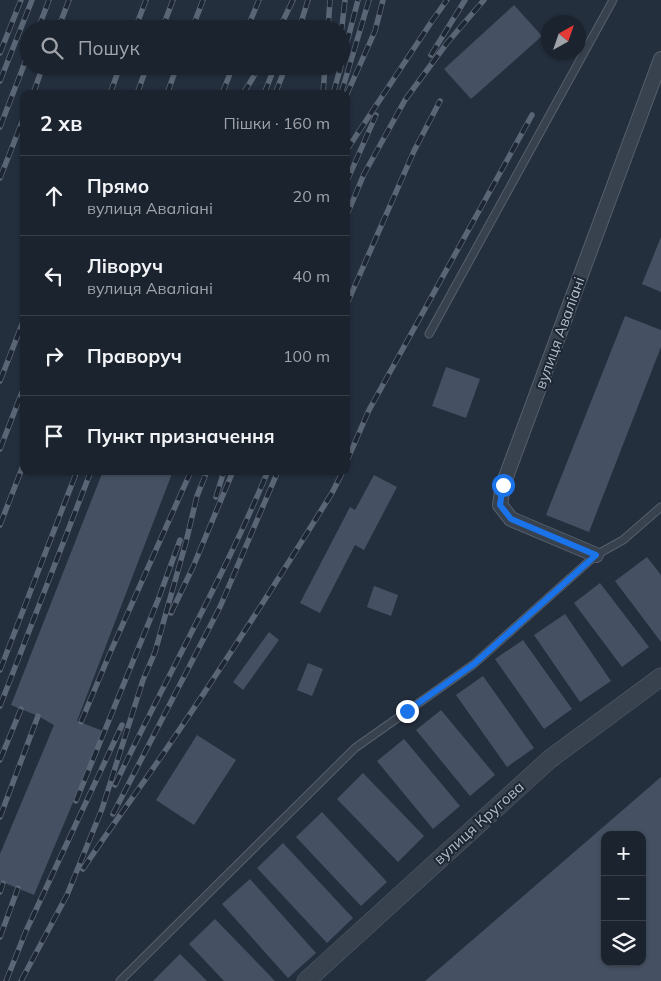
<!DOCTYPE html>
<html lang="uk">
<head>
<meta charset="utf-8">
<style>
	body { margin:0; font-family:Mulish,sans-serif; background:#242b36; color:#f1f3f6 }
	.controls { position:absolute; right:15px; bottom:15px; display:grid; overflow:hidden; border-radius:10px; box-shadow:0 1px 4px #0004 }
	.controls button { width:45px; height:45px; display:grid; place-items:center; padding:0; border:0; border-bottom:1px solid #39404a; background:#1b232e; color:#f1f3f6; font:25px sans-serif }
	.compass { position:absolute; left:541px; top:15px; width:45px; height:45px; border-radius:50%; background:#1b232e; box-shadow:0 1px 4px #0004; rotate:40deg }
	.stop { position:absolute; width:15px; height:15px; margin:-11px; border:4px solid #1a73e8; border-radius:50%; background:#fff }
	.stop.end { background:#1a73e8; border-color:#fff; box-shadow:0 1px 5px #0008 }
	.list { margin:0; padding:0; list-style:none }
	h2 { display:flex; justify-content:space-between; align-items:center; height:65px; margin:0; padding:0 20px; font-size:21px }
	h2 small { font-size:16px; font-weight:400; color:#a0a4aa }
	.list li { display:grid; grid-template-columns:32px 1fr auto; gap:15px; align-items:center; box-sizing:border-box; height:80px; padding:0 20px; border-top:1px solid #39404a }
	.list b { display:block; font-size:19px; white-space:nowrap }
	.list p { margin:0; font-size:16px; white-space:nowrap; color:#a0a4aa }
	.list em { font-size:16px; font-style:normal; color:#a0a4aa }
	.icon { flex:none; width:28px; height:28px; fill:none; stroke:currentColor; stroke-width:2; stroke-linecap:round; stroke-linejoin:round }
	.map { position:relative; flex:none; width:661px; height:981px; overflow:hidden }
	.search { position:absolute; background:#1b232e; box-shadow:0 1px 4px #0004; left:20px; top:20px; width:330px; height:55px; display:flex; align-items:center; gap:12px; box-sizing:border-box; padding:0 18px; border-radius:28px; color:#a0a4aa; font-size:19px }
	.panel { position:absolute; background:#1b232e; box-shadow:0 1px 4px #0004; left:20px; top:90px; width:330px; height:385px; border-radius:10px }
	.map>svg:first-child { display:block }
</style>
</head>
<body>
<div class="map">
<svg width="661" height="981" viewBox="0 0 661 981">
	<rect width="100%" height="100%" fill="#242f3e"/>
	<!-- building -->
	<path fill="#455162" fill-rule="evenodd" d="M514 5 542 36 471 99 444 69Z
		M661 237V292L642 284Z
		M625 316 661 330V347L589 532 546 515Z
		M446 367 480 379 466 418 432 406Z
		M103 471H173L77 721 103 731 34 895 0 881V854L54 725 38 716 11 705Z
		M374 475 397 487 364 550 355 545 320 613 300 603 350 507 355 510Z
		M647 557 661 575V642L615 581Z
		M600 583 649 647 622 667 574 603Z
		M374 586 398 595 391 616 367 607Z
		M565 614 611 681 580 702 534 635Z
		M269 632 279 640 243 690 233 682Z
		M523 640 572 709 544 729 495 659Z
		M308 663 323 669 312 696 297 690Z
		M483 676 534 748 507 767 456 695Z
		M441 710 495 775 470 796 416 730Z
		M197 735 236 760 194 825 156 800Z
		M404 739 460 806 433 829 377 761Z
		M363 773 424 836 398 862 337 799Z
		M661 777V981H425ZM605 835H642V962H605Z
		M322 812 387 882 361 906 296 837Z
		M283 843 353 918 327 943 257 868Z
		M250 879 316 953 288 978 222 904Z
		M215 919 275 981H224L189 944Z
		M180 954 207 981H153Z"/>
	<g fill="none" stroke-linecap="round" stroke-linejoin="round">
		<defs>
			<path id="service" d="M429 334 613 0
				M120 981 355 748 474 664 596 555 623 540 661 507"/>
			<path id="minor" d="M596 555 511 519 500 505 503 485 661 59"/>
			<path id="tertiary" d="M306 981 550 759 661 677"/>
		</defs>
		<!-- service casing -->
		<use href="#service" stroke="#565f6c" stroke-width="9"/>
		<!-- minor casing -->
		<use href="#minor" stroke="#565f6c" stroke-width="16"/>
		<!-- tertiary casing -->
		<use href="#tertiary" stroke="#565f6c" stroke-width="19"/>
		<!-- service -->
		<use href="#service" stroke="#38414e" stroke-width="7"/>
		<!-- minor -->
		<use href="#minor" stroke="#38414e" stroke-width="14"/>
		<!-- tertiary -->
		<use href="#tertiary" stroke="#38414e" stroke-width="18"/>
		<defs>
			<path id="rail" d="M38 29 49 0
				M58 29 69 0
				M135 29 146 0
				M162 29 173 0
				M192 29 203 0
				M247 29 259 0
				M279 29 293 0
				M299 29 308 0
				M328 29 330 0
				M341 35 345 0
				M0 53 21 0
				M431 55 465 0
				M341 65 358 0
				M0 81 32 0
				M33 94 43 66
				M110 94 120 66
				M137 94 147 66
				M167 94 177 66
				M222 94 233 66
				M243 94 260 66
				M264 94 275 66
				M275 94 286 66
				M323 94 325 66
				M333 94 341 66
				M341 94 369 0
				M346 96 375 31 383 0
				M0 127 29 52
				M346 151 432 21 447 0
				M0 178 24 117
				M346 183 376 115
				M346 217 364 174 405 100 447 43 484 0
				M346 306 414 151 440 101
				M0 381 24 319
				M0 449 24 387
				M346 463 369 410 532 115
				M216 497 224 471
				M0 525 24 463
				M171 613 193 567 233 471
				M0 670 77 471
				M0 706 91 471
				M81 722 110 653 191 471
				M0 760 21 709
				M115 785C165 679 223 579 268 471
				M76 801 158 600 180 540
				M113 814 220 607 278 471
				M0 817 38 716
				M83 869C109 829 138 791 165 751 223 666 278 580 332 493L343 471
				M0 892 3 883
				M0 937 18 888
				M6 981 26 931 122 725
				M21 981 67 895 102 809 143 680 155 652 186 542 197 496 207 471"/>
		</defs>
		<!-- rail casing -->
		<use href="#rail" stroke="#5a6575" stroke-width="5.5"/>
		<!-- rail -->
		<use href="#rail" stroke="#1d2633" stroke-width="4" stroke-dasharray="11" stroke-linecap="butt"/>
	</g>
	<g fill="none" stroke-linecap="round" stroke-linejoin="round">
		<!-- route -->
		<path stroke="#1a73e8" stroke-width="6" d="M407 711 474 664 596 555 511 519 500 505 503 485"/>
	</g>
	<g text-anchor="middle" stroke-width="4" stroke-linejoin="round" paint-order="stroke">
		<!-- street labels -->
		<g font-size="15" fill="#b4bcc9" stroke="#1d2633">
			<text transform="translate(560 333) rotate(-70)" y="5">вулиця Аваліані</text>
			<text transform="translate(479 823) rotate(-42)" y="5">вулиця Кругова</text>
		</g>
	</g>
</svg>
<div class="controls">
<button>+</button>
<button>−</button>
<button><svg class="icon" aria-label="layers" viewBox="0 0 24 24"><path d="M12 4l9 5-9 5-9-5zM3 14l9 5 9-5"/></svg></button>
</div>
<svg class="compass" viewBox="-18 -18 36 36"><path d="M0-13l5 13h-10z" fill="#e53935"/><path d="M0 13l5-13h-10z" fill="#a0a4aa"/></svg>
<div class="stop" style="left:503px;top:485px"></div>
<div class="stop end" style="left:407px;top:711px"></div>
<div class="search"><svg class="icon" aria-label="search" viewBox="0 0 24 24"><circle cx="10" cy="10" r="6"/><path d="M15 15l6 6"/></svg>Пошук</div>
<section class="panel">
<h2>2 хв<small>Пішки · 160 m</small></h2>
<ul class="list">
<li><svg class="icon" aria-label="ahead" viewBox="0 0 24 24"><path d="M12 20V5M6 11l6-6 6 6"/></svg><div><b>Прямо</b><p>вулиця Аваліані</p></div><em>20 m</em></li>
<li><svg class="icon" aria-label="left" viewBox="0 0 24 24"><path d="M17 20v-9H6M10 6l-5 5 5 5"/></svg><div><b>Ліворуч</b><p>вулиця Аваліані</p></div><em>40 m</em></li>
<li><svg class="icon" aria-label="right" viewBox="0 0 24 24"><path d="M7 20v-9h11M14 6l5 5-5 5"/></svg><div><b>Праворуч</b></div><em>100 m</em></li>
<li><svg class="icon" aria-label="arrive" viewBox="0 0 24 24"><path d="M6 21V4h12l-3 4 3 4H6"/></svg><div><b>Пункт призначення</b></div></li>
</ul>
</section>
</div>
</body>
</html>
